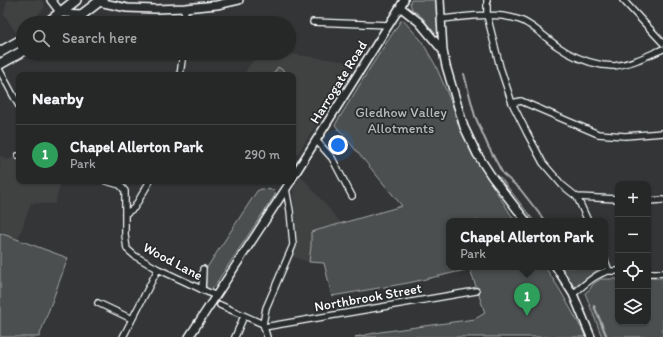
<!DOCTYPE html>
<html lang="en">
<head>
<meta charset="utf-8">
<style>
	body { margin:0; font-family:Itim,sans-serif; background:#2e3030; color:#f1f3f6 }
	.controls { position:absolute; right:12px; bottom:12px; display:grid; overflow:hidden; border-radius:8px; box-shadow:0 1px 3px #0004 }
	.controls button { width:36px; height:36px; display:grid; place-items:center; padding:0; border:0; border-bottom:1px solid #424445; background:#262828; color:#f1f3f6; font:20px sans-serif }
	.you { position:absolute; left:338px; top:145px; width:14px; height:14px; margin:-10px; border:3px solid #fff; border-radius:50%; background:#1a73e8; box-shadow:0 0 0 6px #1a73e833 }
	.badge { display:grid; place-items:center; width:26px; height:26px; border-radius:50%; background:#d93025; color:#fff; font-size:13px; font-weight:700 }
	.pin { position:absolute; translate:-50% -33px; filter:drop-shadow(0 1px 2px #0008) }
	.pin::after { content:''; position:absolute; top:21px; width:14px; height:12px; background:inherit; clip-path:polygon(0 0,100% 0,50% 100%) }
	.popup { position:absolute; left:446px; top:218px; width:162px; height:52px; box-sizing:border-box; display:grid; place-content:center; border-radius:8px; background:#262828; filter:drop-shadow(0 1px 3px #0005); font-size:13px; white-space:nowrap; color:#a4a6a8 }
	.popup b { font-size:15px; color:#f1f3f6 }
	.popup::after { content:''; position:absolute; left:50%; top:100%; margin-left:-8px; border:8px solid transparent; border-top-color:#262828 }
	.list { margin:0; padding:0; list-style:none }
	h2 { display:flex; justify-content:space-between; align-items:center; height:52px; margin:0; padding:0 16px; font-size:17px }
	h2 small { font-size:13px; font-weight:400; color:#a4a6a8 }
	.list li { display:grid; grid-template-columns:26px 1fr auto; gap:12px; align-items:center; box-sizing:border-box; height:60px; padding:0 16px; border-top:1px solid #424445 }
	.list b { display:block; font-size:15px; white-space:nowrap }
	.list p { margin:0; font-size:13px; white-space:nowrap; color:#a4a6a8 }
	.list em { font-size:13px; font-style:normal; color:#a4a6a8 }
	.icon { flex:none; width:22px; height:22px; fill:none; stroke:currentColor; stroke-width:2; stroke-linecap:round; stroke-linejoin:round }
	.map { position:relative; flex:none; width:663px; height:337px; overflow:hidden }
	.search { position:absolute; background:#262828; box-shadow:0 1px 3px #0004; left:16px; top:16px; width:280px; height:44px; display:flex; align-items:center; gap:10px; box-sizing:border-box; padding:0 14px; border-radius:22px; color:#a4a6a8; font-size:15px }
	.panel { position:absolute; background:#262828; box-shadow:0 1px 3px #0004; left:16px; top:72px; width:280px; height:112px; border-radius:8px }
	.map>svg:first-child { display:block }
</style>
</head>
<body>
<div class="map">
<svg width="663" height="337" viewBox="0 0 663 337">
	<rect width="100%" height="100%" fill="#333536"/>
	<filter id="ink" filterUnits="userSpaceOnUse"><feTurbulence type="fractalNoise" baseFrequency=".025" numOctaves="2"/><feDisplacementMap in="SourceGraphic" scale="8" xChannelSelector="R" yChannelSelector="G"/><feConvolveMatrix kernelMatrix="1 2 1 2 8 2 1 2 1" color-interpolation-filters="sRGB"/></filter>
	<g filter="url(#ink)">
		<!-- built -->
		<path fill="#404243" d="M7 0H38L43 1 45 7 30 23H23V30L18 36 4 14Z
			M258 53H283L356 63 297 155 293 144V75H243Z
			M0 156 4 157 7 160 15 157 19 158V181H61L55 204 31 203 18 239 0 233Z
			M301 176 341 223 311 232V246L309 262 291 256 294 248 295 236 293 189Z"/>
		<!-- green -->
		<path fill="#4c4f50" stroke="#a6a7a8" d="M411 0H436L438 37H437L423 18 412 9 410 3Z
			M402 19 421 40 436 66 473 155 515 221H449V267H545L560 290 583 331 585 337H355L380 332 475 319 485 313 470 269 408 283 332 296 324 263 309 262 311 246V232L402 206 335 125 370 68Z
			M278 67 290 75H272Z
			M500 177 534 221H530L497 178Z
			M261 189 273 190 276 193 275 195 213 288 211 290H209L206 287V269L257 191Z
			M0 233 68 258 39 337H0Z
			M560 267H601L576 287H574L572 285Z
			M648 278H663V337H602L585 293 590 289 593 284 601 279H618V322H648Z"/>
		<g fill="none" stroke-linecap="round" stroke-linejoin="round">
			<!-- stream -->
			<path stroke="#abacad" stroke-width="2" d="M464 74 475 116 488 146 503 174 520 189 545 221
				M594 306 607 337"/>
			<defs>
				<path id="minor" d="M487 0V15L500 67 512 103 527 133 543 163 562 185 577 197 588 221
					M623 0 663 43
					M441 19C466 17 495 11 520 20 532 24 547 39 557 46 571 56 586 62 602 65 606 65 610 66 614 66 631 64 647 56 663 49
					M313 22 389 25
					M184 23 185 8
					M0 71 19 106
					M180 75 183 53
					M512 103 521 101 598 134 625 136 663 133
					M316 140 332 158 352 196
					M18 156H19
					M106 181 120 185 125 191V235L127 249 135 256 158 269 216 296
					M577 197 618 199
					M648 201 663 200
					M125 214 134 208 150 181
					M605 260 609 271
					M648 273H663
					M202 290 203 269
					M573 294C583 286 595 274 608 271 611 271 615 271 618 271
					M98 303 132 319
					M220 305 263 324
					M264 327 476 291
					M123 337 158 269
					M235 337 244 316
					M267 337 263 324 266 308 293 245 290 211 286 189"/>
				<path id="tertiary" d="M51 0 61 13 82 14
					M99 0V2L127 8 155 9 185 8 217 5 239 0
					M440 0 443 51 446 66 464 127 477 154 492 177 526 221
					M400 7 419 22 443 51
					M293 177 400 7 404 0
					M556 267 573 294 591 337
					M189 337 291 181"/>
				<path id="trunk" d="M47 23 76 0
					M71 23 101 0
					M0 52 23 39
					M0 64 23 51"/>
			</defs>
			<!-- minor casing -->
			<use href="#minor" stroke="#fff" stroke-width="8"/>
			<!-- tertiary casing -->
			<use href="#tertiary" stroke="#fff" stroke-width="10"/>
			<!-- trunk casing -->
			<use href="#trunk" stroke="#fff" stroke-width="12"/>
			<!-- minor -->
			<use href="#minor" stroke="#2a2d2e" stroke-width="5.5"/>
			<!-- tertiary -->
			<use href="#tertiary" stroke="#2a2d2e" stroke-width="7"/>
			<!-- trunk -->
			<use href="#trunk" stroke="#2a2d2e" stroke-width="9"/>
		</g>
	</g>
	<g text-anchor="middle" stroke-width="3.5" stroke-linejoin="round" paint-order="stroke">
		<!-- street labels -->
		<g font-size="14" fill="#fff" stroke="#2a2d2e">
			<text transform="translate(338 82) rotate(-58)" y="5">Harrogate Road</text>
			<text transform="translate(173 261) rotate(28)" y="5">Wood Lane</text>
			<text transform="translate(368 297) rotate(-10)" y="5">Northbrook Street</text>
		</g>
		<!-- park labels -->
		<g font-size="14" fill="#b7b9b9" stroke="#2a2d2e">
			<text x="401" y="117">Gledhow Valley<tspan x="401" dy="16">Allotments</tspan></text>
		</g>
	</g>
</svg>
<div class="controls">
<button>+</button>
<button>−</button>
<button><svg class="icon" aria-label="locate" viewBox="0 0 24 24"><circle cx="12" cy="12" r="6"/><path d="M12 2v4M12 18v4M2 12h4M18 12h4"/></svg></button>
<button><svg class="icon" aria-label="layers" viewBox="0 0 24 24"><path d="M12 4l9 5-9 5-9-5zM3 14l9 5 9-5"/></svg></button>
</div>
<div class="you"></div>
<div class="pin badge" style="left:527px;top:316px;background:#2e9e5b">1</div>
<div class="popup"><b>Chapel Allerton Park</b>Park</div>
<div class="search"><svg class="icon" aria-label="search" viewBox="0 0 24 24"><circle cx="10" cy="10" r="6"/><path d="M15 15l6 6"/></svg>Search here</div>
<section class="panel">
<h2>Nearby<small></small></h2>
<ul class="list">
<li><span class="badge" style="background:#2e9e5b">1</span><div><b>Chapel Allerton Park</b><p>Park</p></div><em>290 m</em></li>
</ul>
</section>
</div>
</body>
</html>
